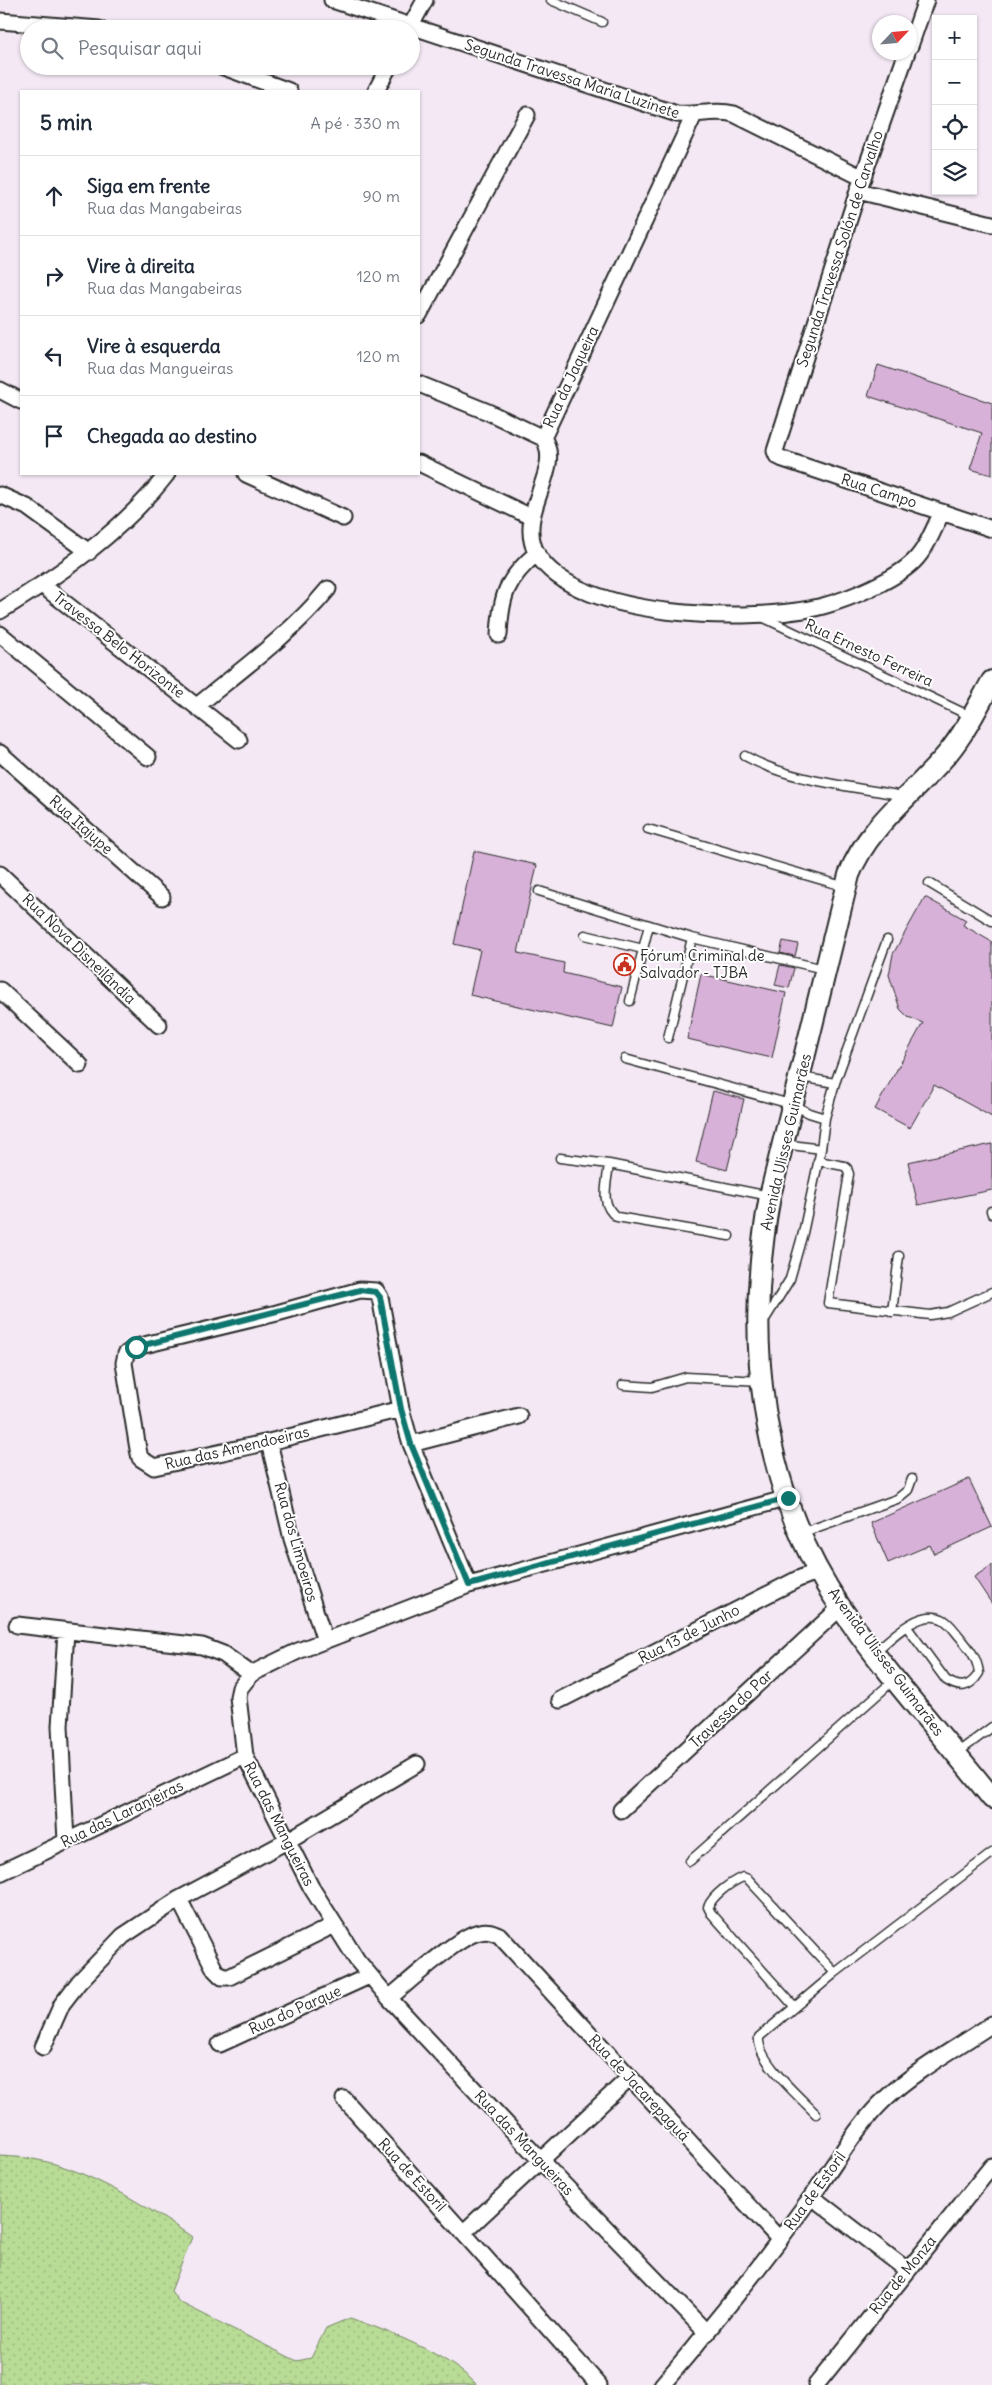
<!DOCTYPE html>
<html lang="pt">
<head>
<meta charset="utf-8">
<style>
	body { margin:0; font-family:Delius,sans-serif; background:#f2f2f3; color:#1f2937 }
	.controls { position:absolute; right:15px; top:15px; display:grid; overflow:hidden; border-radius:0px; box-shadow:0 1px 4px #0004 }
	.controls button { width:45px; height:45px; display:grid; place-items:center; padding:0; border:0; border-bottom:1px solid #e0e1e3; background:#fff; color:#1f2937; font:25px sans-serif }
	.compass { position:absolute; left:872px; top:15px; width:45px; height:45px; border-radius:50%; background:#fff; box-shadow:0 1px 4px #0004; rotate:64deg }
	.stop { position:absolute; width:15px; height:15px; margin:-11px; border:4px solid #0f766e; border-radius:50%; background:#fff }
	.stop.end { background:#0f766e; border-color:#fff; box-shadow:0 1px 5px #0008 }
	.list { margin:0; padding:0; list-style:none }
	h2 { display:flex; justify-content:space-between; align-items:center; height:65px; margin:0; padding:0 20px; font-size:21px }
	h2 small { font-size:16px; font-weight:400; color:#747a83 }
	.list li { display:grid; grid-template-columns:32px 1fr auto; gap:15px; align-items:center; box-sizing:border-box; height:80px; padding:0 20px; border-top:1px solid #e0e1e3 }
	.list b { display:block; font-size:19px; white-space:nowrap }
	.list p { margin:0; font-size:16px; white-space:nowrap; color:#747a83 }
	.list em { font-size:16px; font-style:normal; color:#747a83 }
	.icon { flex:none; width:28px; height:28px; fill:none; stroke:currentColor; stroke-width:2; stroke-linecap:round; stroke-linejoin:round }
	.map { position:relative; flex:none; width:992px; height:2385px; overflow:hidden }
	.search { position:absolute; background:#fff; box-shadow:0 1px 4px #0004; left:20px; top:20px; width:400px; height:55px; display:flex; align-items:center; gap:12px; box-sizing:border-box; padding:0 18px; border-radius:28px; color:#747a83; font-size:19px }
	.panel { position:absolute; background:#fff; box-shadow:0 1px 4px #0004; left:20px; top:90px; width:400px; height:385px; border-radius:0px }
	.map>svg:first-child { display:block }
</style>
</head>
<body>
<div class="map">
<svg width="992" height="2385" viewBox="0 0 992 2385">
	<defs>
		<pattern id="grass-dots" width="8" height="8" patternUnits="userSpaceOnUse" patternTransform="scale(1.25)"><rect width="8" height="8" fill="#b8db95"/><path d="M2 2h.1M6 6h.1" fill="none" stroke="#9ebc81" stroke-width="1.8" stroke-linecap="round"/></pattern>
	</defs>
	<rect width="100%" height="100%" fill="#f3e8f4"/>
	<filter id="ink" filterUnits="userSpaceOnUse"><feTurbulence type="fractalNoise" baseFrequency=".02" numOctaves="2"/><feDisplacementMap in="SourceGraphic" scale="10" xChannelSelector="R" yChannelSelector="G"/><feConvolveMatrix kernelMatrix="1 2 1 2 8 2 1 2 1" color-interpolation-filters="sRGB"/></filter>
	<g filter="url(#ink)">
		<!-- grass -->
		<path fill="url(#grass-dots)" stroke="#728360" d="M0 2156C13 2157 26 2157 38 2160 88 2169 151 2209 192 2237L171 2291 179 2302 297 2361 311 2358 326 2328 350 2318C390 2332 448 2354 477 2385H0Z"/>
		<!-- building -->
		<path fill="#d8b1d9" stroke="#2b2b2b" d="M878 365 992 403V475L970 469 982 433 868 396Z
			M474 851 537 865 518 953 564 963 563 973 622 987 613 1028 470 995 480 950 454 944Z
			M925 897 966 920 963 925 992 942V1117L934 1085 910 1128 875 1109 923 1023 908 1017 900 1009 889 975 893 954Z
			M783 941 798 944 795 956 780 953Z
			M780 965 794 968 789 988 775 985Z
			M701 974 786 993 772 1058 687 1039Z
			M713 1091 744 1099 727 1170 696 1162Z
			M992 1144V1190L918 1205 908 1162Z
			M969 1479 992 1527 934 1554 930 1545 888 1563 871 1523Z
			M992 1565V1604L974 1577Z"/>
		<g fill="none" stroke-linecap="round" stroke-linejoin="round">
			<defs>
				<path id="service" d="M551 0 602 22
					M762 617 970 716
					M745 756C792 782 851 786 904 796
					M648 829 846 887
					M929 883 992 921
					M539 891 692 938 824 969
					M585 935 643 949
					M630 1001 649 925
					M668 1038 692 938
					M625 1059 794 1105 809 1113 825 1118
					M801 1077 835 1083
					M784 1144 821 1149
					M560 1158 609 1164 770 1196
					M818 1161 844 1166 847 1168 849 1174 828 1303 930 1315 948 1312 992 1292
					M609 1164C607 1184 599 1205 617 1217L729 1236
					M991 1211 992 1214
					M892 1312 899 1256
					M764 1321 790 1279 803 1233 821 1149 825 1118 835 1083 887 940
					M623 1385 652 1387 686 1377 761 1381
					M801 1533 897 1499 908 1490 912 1479
					M875 1652C890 1639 920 1608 942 1619 949 1622 954 1630 959 1636 969 1648 977 1657 979 1673 970 1688 960 1689 946 1680L907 1627
					M957 1753 992 1727
					M690 1861 885 1688
					M794 2006 711 1913 708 1907C713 1895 731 1882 743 1877L748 1879 835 1973
					M816 2114C800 2097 756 2060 759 2037L835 1973 992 1853"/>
				<path id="minor" d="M332 0 677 114C697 116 714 109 734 114L863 178
					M0 21 99 29
					M409 29 425 0
					M910 46 926 0
					M907 52 858 191 775 451 777 456 783 459 992 529
					M221 66 289 91
					M376 91 389 66
					M858 191 992 224
					M419 315 527 115
					M419 384 488 412 543 438C565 469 514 513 537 554 577 621 756 623 823 606 849 599 895 580 914 561 927 548 934 528 942 512
					M0 390 21 401
					M543 438 694 115
					M419 463 531 517
					M246 474 343 518
					M0 495 27 507 89 552
					M42 585 239 740
					M0 611C62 573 122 532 167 474
					M0 634 148 757
					M499 635C501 596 506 579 537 553
					M197 706C242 669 291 634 328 589
					M0 753 162 897
					M0 874 159 1025
					M0 990 80 1065
					M401 1409 269 1442 154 1467 140 1458 138 1449 124 1363 126 1354 136 1347 277 1313 360 1290 376 1291 380 1297 401 1409 411 1444 469 1585
					M269 1442 292 1539 325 1641
					M411 1444 519 1416
					M17 1625 202 1646 223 1654 251 1674
					M560 1700 798 1579 819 1571
					M621 1810 841 1607
					M66 1841 60 1726 66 1631
					M0 1873 245 1756
					M179 1899 215 1970 222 1977H229L334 1925
					M389 1998C408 1983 459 1935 480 1932 487 1930 492 1932 499 1935L780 2240
					M220 2044 369 1976
					M43 2047 62 2004 79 1982 123 1936 179 1899 287 1841 417 1764
					M344 2099 599 2385
					M812 2197 907 2270
					M463 2233 629 2078
					M707 2333 541 2161 389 1998 357 1960 311 1887 245 1756 238 1697 240 1688 251 1674 298 1651 469 1585 788 1498
					M662 2385C713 2326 761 2266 806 2204 833 2169 854 2128 886 2098 917 2069 957 2048 992 2024
					M816 2385 992 2166"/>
				<path id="secondary" d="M992 681C978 706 966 731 948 753 915 793 868 825 849 875L770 1196C744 1336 759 1488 841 1608 887 1675 942 1735 992 1798"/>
			</defs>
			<!-- service casing -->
			<use href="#service" stroke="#2b2b2b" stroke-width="11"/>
			<!-- minor casing -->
			<use href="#minor" stroke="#2b2b2b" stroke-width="19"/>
			<!-- secondary casing -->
			<use href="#secondary" stroke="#2b2b2b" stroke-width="24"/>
			<!-- service -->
			<use href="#service" stroke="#fff" stroke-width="8"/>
			<!-- minor -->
			<use href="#minor" stroke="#fff" stroke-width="15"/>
			<!-- secondary -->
			<use href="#secondary" stroke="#fff" stroke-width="20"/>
		</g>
	</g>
	<g fill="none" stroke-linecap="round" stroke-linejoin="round" filter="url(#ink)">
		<!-- route -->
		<path stroke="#0f766e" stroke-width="6" d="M136 1347 360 1290 376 1292 380 1297 401 1409 411 1444 469 1585 788 1498"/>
	</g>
	<!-- icons -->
	<defs>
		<symbol id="civic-ring" viewBox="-11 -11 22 22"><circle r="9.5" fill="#fff" stroke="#c8321e" stroke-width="1.5"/><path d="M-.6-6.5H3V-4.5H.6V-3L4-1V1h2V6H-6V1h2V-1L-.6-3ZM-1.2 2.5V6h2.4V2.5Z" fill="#c8321e"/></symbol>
	</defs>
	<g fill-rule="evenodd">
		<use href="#civic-ring" x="612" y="952" width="25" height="25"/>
	</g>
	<g text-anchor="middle" stroke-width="4" stroke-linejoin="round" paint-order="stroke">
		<!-- street labels -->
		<g font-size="15" fill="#2b2b2b" stroke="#fff">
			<text transform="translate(572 79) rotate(18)" y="5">Segunda Travessa Maria Luzinete</text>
			<text transform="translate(840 249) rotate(-72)" y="5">Segunda Travessa Solón de Carvalho</text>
			<text transform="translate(571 377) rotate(-65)" y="5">Rua da Jaqueira</text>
			<text transform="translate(879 491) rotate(18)" y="5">Rua Campo</text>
			<text transform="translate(119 645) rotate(38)" y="5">Travessa Belo Horizonte</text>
			<text transform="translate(869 653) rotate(25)" y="5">Rua Ernesto Ferreira</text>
			<text transform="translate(81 825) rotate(42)" y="5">Rua Itajupe</text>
			<text transform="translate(79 949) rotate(44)" y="5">Rua Nova Disneilândia</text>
			<text transform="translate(786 1142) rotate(-77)" y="5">Avenida Ulisses Guimarães</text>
			<text transform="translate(237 1448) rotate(-13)" y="5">Rua das Amendoeiras</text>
			<text transform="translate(296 1542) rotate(74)" y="5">Rua dos Limoeiros</text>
			<text transform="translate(689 1634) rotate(-27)" y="5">Rua 13 de Junho</text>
			<text transform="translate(886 1662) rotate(53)" y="5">Avenida Ulisses Guimarães</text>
			<text transform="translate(731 1709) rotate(-43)" y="5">Travessa do Par</text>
			<text transform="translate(122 1814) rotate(-26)" y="5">Rua das Laranjeiras</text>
			<text transform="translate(279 1824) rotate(63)" y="5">Rua das Mangueiras</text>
			<text transform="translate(295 2010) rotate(-24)" y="5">Rua do Parque</text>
			<text transform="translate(639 2088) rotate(47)" y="5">Rua de Jacarepaguá</text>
			<text transform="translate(524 2143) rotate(47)" y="5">Rua das Mangueiras</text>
			<text transform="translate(412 2175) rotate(48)" y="5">Rua de Estoril</text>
			<text transform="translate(815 2191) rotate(-54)" y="5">Rua de Estoril</text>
			<text transform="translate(903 2275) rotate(-51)" y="5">Rua de Monza</text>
		</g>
		<!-- poi labels -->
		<g font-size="15" fill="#2b2b2b" stroke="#fff" text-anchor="start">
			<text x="640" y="961">Fórum Criminal de<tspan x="640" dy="17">Salvador - TJBA</tspan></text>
		</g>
	</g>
</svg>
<div class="controls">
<button>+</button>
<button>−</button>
<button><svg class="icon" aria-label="locate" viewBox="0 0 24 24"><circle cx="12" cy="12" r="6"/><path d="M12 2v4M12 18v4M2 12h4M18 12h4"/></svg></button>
<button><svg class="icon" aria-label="layers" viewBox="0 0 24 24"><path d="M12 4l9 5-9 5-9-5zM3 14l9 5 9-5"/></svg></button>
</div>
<svg class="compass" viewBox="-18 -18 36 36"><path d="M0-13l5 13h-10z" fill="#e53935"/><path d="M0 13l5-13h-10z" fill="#747a83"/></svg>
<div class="stop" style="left:136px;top:1347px"></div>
<div class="stop end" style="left:788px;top:1498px"></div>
<div class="search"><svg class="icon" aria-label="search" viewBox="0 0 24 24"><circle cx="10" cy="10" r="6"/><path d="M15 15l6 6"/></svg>Pesquisar aqui</div>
<section class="panel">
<h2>5 min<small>A pé · 330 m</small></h2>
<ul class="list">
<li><svg class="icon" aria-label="ahead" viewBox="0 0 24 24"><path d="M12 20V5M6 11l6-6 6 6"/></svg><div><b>Siga em frente</b><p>Rua das Mangabeiras</p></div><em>90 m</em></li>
<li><svg class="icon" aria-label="right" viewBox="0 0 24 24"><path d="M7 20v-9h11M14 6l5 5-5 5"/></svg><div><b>Vire à direita</b><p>Rua das Mangabeiras</p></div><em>120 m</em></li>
<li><svg class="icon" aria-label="left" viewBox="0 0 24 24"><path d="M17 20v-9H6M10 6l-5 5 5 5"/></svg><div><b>Vire à esquerda</b><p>Rua das Mangueiras</p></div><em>120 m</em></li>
<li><svg class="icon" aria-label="arrive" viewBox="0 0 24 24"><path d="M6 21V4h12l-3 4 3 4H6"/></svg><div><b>Chegada ao destino</b></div></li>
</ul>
</section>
</div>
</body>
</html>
